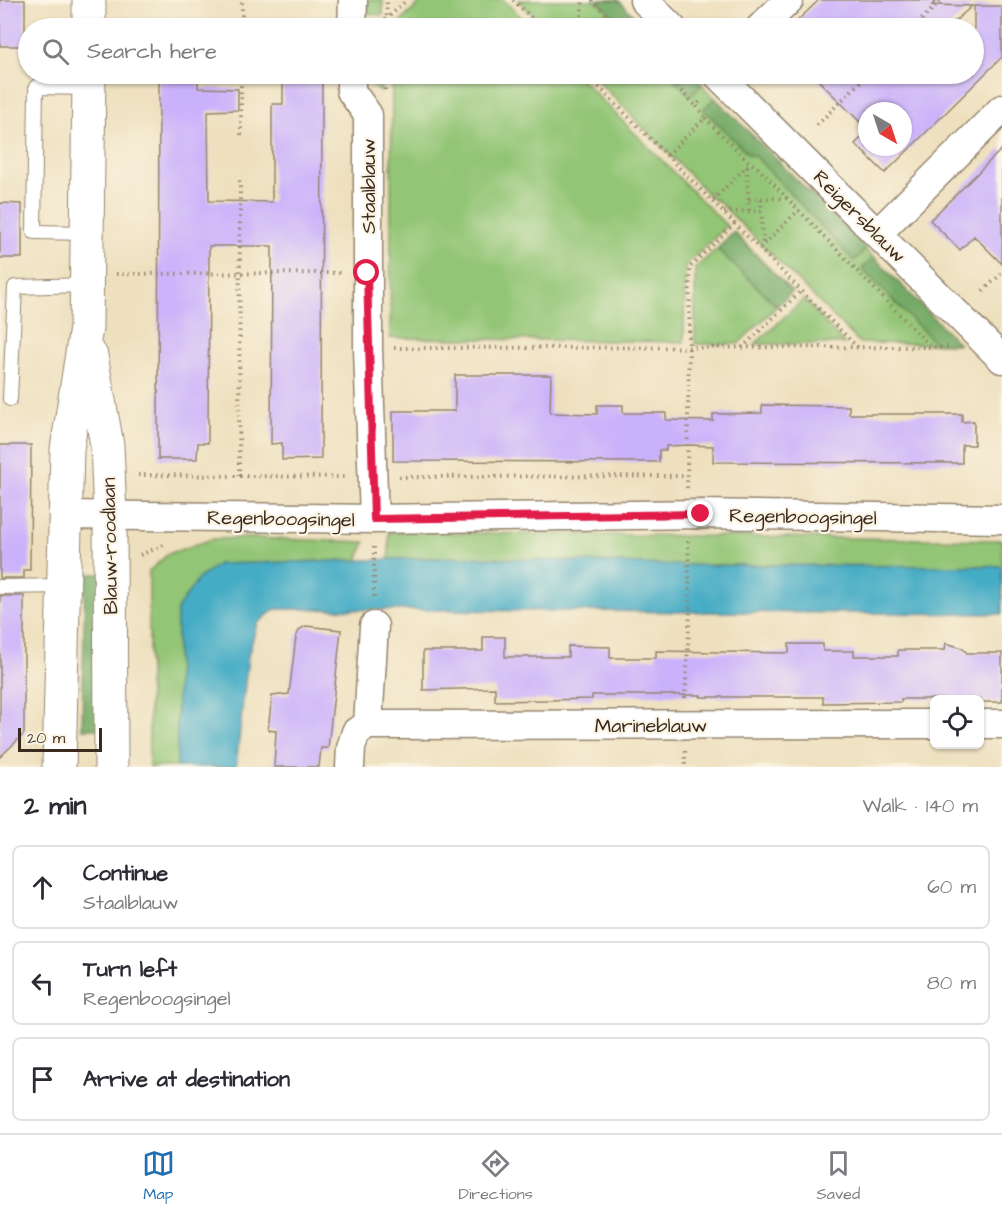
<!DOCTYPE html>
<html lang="en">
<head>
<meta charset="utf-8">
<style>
	body { margin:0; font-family:"Architects Daughter",sans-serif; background:#f2f2f3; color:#2b2b33 }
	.controls { position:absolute; right:18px; bottom:18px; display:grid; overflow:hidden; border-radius:9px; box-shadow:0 2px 4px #0004 }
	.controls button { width:54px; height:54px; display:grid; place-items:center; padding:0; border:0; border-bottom:2px solid #e1e1e2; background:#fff; color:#2b2b33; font:30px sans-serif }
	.compass { position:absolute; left:858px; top:102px; width:54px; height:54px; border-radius:50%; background:#fff; box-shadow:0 2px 4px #0004; rotate:141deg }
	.scale { position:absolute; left:18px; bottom:15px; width:84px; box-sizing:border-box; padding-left:6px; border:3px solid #3b2a1e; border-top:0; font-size:16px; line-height:21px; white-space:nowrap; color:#3b2a1e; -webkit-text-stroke:4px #fcf5e5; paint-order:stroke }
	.stop { position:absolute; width:18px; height:18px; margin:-14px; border:4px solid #e11d48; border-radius:50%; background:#fff }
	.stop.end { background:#e11d48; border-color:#fff; box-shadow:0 2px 6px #0008 }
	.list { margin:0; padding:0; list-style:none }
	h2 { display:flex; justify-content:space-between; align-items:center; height:78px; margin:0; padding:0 24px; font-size:26px }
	h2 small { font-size:20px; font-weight:400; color:#7c7c81 }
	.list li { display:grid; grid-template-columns:39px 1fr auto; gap:18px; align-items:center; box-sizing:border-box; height:84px; margin:0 12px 12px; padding:0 12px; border:2px solid #e1e1e2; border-radius:9px }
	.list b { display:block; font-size:22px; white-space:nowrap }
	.list p { margin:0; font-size:20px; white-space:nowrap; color:#7c7c81 }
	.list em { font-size:20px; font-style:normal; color:#7c7c81 }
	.icon { flex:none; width:33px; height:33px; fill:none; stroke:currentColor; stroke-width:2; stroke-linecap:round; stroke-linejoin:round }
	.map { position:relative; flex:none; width:1002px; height:767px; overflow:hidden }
	.search { position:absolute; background:#fff; box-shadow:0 2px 4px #0004; left:18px; right:18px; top:18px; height:66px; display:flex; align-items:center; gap:15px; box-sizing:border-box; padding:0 21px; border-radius:33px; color:#7c7c81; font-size:22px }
	.sheet { height:366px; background:#fff }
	nav { display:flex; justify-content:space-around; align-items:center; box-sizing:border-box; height:84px; border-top:2px solid #e1e1e2; background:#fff; font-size:16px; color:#7c7c81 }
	nav a { display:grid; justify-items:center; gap:3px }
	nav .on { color:#1f6fb2 }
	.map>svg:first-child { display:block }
</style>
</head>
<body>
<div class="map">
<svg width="1002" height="767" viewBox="0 0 1002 767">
	<rect width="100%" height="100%" fill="#fcf5e5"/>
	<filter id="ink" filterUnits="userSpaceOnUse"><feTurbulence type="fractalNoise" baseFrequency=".0167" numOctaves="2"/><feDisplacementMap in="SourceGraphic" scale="12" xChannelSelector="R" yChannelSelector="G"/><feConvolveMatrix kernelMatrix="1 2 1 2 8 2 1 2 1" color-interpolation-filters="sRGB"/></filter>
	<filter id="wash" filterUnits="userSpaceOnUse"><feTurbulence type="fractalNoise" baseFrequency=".008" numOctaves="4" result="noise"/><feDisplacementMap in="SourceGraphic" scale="24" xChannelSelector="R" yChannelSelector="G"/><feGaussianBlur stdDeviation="1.35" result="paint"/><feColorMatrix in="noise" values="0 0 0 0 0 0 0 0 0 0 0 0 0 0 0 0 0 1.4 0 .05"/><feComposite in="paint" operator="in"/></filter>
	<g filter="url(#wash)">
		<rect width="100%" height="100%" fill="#eee0be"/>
		<!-- green -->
		<path fill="#92c575" stroke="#66784a" stroke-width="1.5" d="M367 0H383V15L368 14Z
			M423 0H504L532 28H394Z
			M518 0H618L646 28H546Z
			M366 74H382L381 92 366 81Z
			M392 74H576L727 226 685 266 684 342 390 338Z
			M591 74H691L959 344 860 343 717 200 715 201Z
			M717 249 777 306 738 344H695V268Z
			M804 299 844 344H755Z
			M389 532 1002 540V566L668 565 469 557 389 559Z
			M251 538 365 542 358 560 218 564 177 609V767H149V571L168 554 212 539Z"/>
		<!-- forest -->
		<path fill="#75aa66" stroke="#586a42" stroke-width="1.5" d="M597 0H618L646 28H625Z
			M668 74H691L702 84 690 96Z
			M715 98 866 249 854 261 755 156 749 155 703 109Z
			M734 232 792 292 777 306 717 249Z
			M874 257 959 344 935 343 862 269Z
			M85 574H103L101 729H82Z"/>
		<!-- water -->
		<path fill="#45acc5" stroke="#406b72" stroke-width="1.5" d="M469 557 668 565 1002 566V614L275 609 257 624 248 656 236 767H177V609L198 579 218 564Z"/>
		<g id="blocks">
			<!-- building -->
			<path fill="#cab1fb" d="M0 0H25V46H0Z
				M819 0H937L932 5 972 6 947 28H790Z
				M974 6H1002V57L885 173 855 144 867 132V147H903V111H867V129L812 74H974Z
				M159 74H198V88L238 89V110L208 111 209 201 272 202V104H283V74H322L321 459 282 460V443L271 444 272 246H209L208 443H198L197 459H158Z
				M1002 149V264L974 236 960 250 930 220Z
				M0 203 22 204V258H0Z
				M455 375H551L550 413 597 414V405H623V413H666V420L713 421V414L762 413V405L849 406V414H962V422L974 421V445H962V463L713 462V446L689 445 666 446V450H659V462L393 461V411H455Z
				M0 445H31L30 570H24V578H0Z
				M0 596H24V734L0 757Z
				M306 626 341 630 328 748H321L319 767H274L276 731 268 730 272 696 289 694 296 637 300 629Z
				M483 637H505V657H568V646L610 647V658H656V651L789 653V644H823V651H854V656H898V650H945L946 643 962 648 967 653H1002V702H981V699H901V702L823 703V697H700L701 695H592V699L495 701V688L423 690V651H483Z"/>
		</g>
	</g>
	<g filter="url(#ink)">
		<use href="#blocks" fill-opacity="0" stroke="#94856e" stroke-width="1.5"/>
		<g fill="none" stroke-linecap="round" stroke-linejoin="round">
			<defs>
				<path id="service" d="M87 233 34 232 36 87 88 88
					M10 399 15 287 87 285
					M0 587 63 586"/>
				<path id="minor" d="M644 0 672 28
					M352 28 353 0
					M760 28 789 0
					M351 74V91L368 115V348L374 519
					M717 74 1002 359
					M878 233 1002 109
					M64 515 374 519 701 514 1002 519
					M980 724H1002
					M368 725 934 724
					M350 767 351 748 356 732 368 725 374 626"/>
				<path id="tertiary" d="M89 28V0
					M91 356 107 445 110 515 111 767
					M59 767 67 449 86 328 89 74"/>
			</defs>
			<!-- service casing -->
			<use href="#service" stroke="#94856e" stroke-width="16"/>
			<!-- minor casing -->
			<use href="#minor" stroke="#94856e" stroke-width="31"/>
			<!-- tertiary casing -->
			<use href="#tertiary" stroke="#94856e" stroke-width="35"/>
			<!-- path -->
			<path stroke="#94856e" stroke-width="4" stroke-dasharray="1.5 4.5" stroke-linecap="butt" d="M513 0 542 28
				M592 0 620 28
				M120 22 325 28
				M381 24 407 0
				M242 28V0
				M386 28 387 0
				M580 28 583 0
				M913 28 942 0
				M586 74 858 348
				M664 74 695 105
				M385 90V74
				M705 118 750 163 758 168 931 347
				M817 125 868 74
				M241 135V74
				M667 155 705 118 696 105 702 100
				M747 167 749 211
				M749 199 787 198
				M761 199 763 245
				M713 200 750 163
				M724 212 762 211
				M760 248 799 210
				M116 274 340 273
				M983 291 1002 273
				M394 348 951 347
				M742 348 802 290
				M138 475 346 477
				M239 476 240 180
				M399 477 687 476
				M687 488 690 267 735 223
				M374 547V600
				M140 555 164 545
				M685 698 690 611 688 541
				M685 751V767"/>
			<!-- service -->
			<use href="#service" stroke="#fff" stroke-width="14"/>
			<!-- minor -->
			<use href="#minor" stroke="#fff" stroke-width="28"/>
			<!-- tertiary -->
			<use href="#tertiary" stroke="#fff" stroke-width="33"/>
		</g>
	</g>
	<g fill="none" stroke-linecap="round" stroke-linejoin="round" filter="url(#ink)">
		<!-- route -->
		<path stroke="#e11d48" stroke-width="8" d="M367 273 374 519 701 514"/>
	</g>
	<g text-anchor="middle" stroke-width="4.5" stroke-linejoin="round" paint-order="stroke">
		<!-- street labels -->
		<g font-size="20" fill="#3b2a1e" stroke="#fcf5e5">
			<text transform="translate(368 186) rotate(-90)" y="7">Staalblauw</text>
			<text transform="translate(860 216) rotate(45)" y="7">Reigersblauw</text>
			<text transform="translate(803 516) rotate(1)" y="7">Regenboogsingel</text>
			<text transform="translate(281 518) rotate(1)" y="7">Regenboogsingel</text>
			<text transform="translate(109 546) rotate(-91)" y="7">Blauw-roodlaan</text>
			<text x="651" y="732">Marineblauw</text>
		</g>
	</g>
</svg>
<div class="controls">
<button><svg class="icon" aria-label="locate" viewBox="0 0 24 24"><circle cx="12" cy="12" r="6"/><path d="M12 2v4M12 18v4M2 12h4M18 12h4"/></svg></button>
</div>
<svg class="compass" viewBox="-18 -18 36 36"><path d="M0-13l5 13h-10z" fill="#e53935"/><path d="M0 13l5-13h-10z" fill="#7c7c81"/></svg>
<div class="scale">20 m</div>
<div class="stop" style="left:367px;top:273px"></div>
<div class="stop end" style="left:701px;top:514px"></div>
<div class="search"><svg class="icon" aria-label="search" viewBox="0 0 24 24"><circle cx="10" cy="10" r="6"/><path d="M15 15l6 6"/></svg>Search here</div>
</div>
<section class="sheet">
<h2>2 min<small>Walk · 140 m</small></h2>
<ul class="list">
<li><svg class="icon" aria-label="ahead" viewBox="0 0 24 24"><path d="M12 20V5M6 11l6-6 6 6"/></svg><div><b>Continue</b><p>Staalblauw</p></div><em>60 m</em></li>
<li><svg class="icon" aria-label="left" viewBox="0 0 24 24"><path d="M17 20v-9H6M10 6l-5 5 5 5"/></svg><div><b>Turn left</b><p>Regenboogsingel</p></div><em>80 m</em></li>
<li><svg class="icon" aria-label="arrive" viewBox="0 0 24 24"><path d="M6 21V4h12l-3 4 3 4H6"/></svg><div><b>Arrive at destination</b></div></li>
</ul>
</section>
<nav>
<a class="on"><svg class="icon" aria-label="map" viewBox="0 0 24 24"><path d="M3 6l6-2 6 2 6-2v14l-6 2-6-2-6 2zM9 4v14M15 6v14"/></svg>Map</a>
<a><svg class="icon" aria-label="directions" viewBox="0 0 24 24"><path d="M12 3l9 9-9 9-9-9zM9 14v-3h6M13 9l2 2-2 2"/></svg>Directions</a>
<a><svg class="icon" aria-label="saved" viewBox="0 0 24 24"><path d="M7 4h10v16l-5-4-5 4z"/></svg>Saved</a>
</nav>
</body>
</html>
